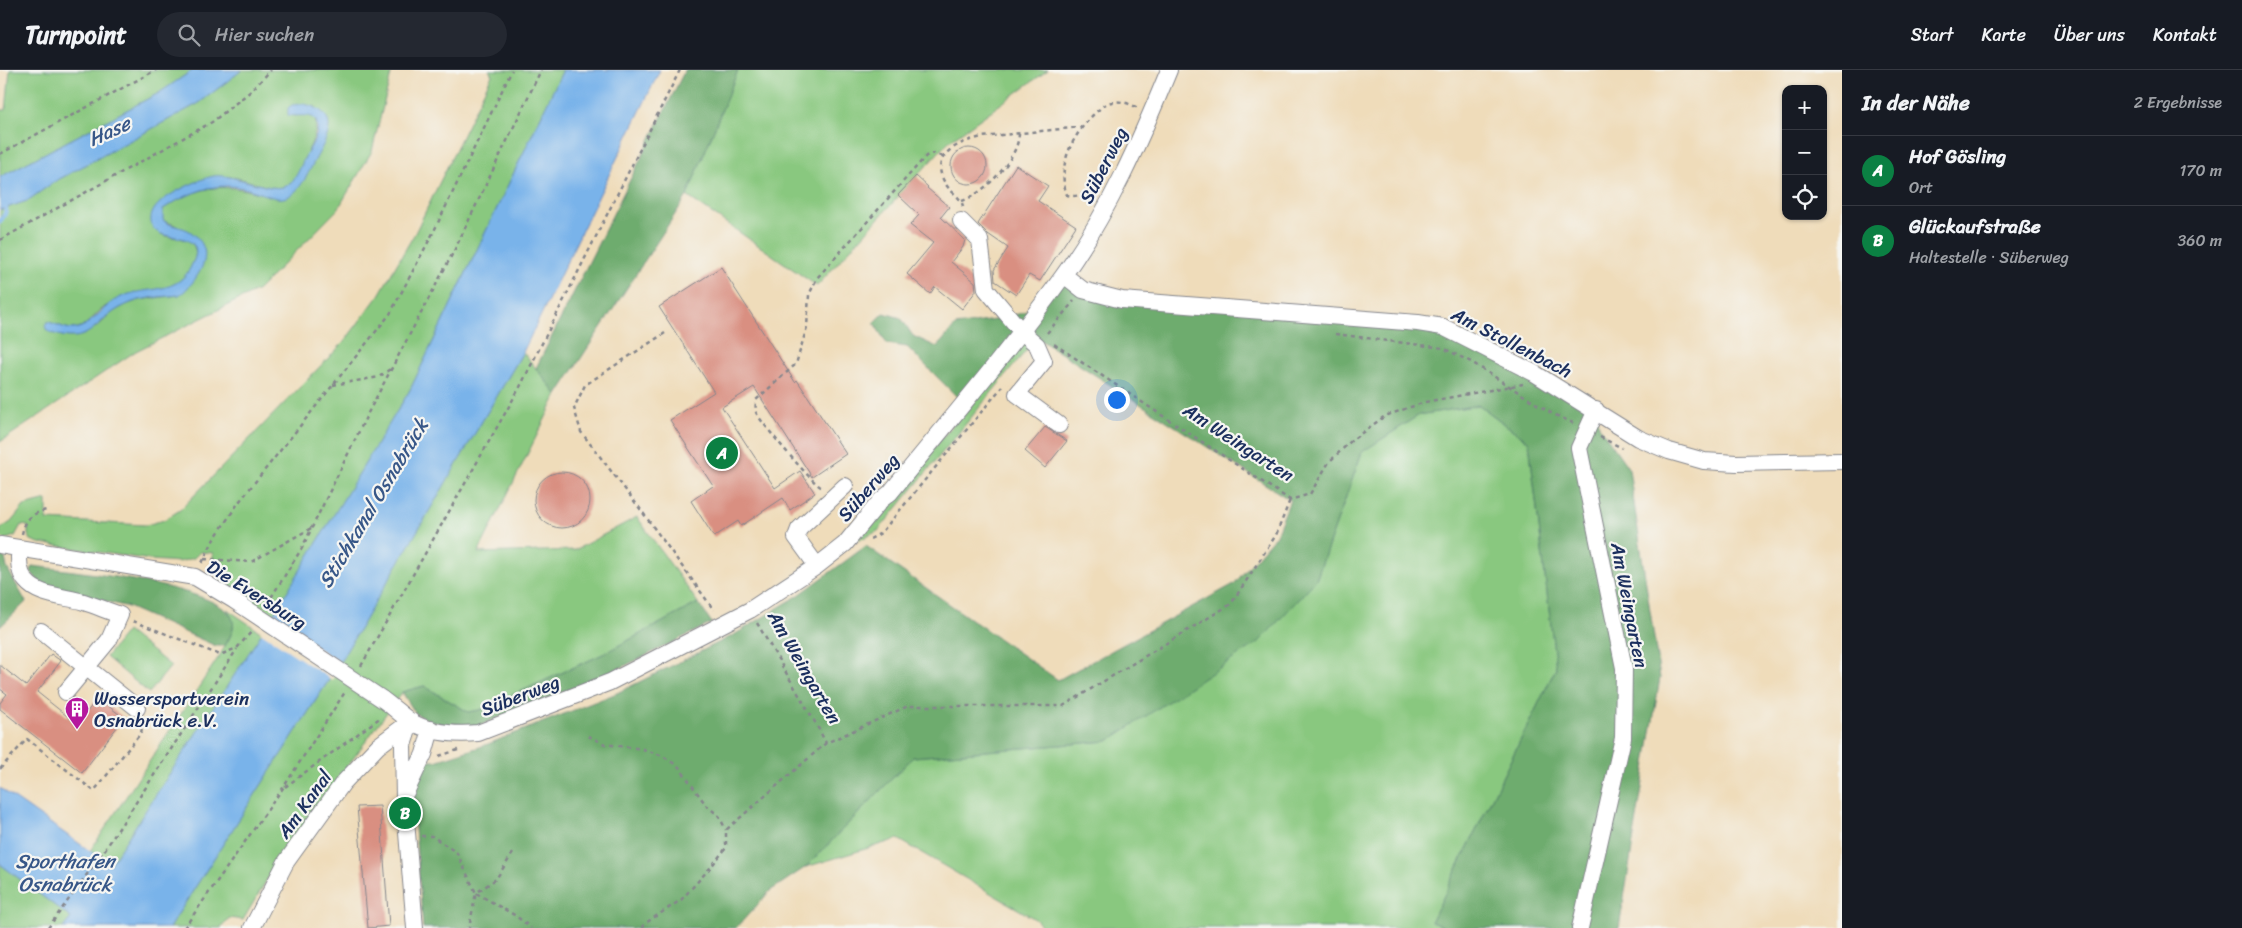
<!DOCTYPE html>
<html lang="de">
<head>
<meta charset="utf-8">
<style>
	body { margin:0; font-family:Sriracha,sans-serif; background:#242831; color:#f1f3f6 }
	.controls { position:absolute; right:15px; top:15px; display:grid; overflow:hidden; border-radius:10px; box-shadow:0 1px 4px #0004 }
	.controls button { width:45px; height:45px; display:grid; place-items:center; padding:0; border:0; border-bottom:1px solid #363941; background:#171b24; color:#f1f3f6; font:25px sans-serif }
	.you { position:absolute; left:1116px; top:329px; width:18px; height:18px; margin:-12px; border:4px solid #fff; border-radius:50%; background:#1a73e8; box-shadow:0 0 0 8px #1a73e833 }
	.badge { display:grid; place-items:center; width:32px; height:32px; border-radius:50%; background:#0b8043; color:#fff; font-size:16px; font-weight:700 }
	.pin { position:absolute; translate:-50% -50%; border:2px solid #fff; box-shadow:0 1px 5px #0006 }
	.list { margin:0; padding:0; list-style:none }
	h2 { display:flex; justify-content:space-between; align-items:center; height:65px; margin:0; padding:0 20px; font-size:21px }
	h2 small { font-size:16px; font-weight:400; color:#9ea1a6 }
	.list li { display:grid; grid-template-columns:32px 1fr auto; gap:15px; align-items:center; box-sizing:border-box; height:70px; padding:0 20px; border-top:1px solid #363941 }
	.list b { display:block; font-size:19px; white-space:nowrap }
	.list p { margin:0; font-size:16px; white-space:nowrap; color:#9ea1a6 }
	.list em { font-size:16px; font-style:normal; color:#9ea1a6 }
	.icon { flex:none; width:28px; height:28px; fill:none; stroke:currentColor; stroke-width:2; stroke-linecap:round; stroke-linejoin:round }
	.map { position:relative; flex:none; width:1842px; height:858px; overflow:hidden }
	header { display:flex; align-items:center; gap:30px; box-sizing:border-box; height:70px; padding:0 25px; background:#171b24; border-bottom:1px solid #363941 }
	header strong { font-size:24px }
	nav { display:flex; gap:28px; margin-inline-start:auto; font-size:18px }
	.search { width:350px; height:45px; background:#242831; display:flex; align-items:center; gap:12px; box-sizing:border-box; padding:0 18px; border-radius:28px; color:#9ea1a6; font-size:19px }
	main { display:flex }
	aside { flex:1; background:#171b24 }
	.map>svg:first-child { display:block }
</style>
</head>
<body>
<header>
<strong>Turnpoint</strong>
<div class="search"><svg class="icon" aria-label="search" viewBox="0 0 24 24"><circle cx="10" cy="10" r="6"/><path d="M15 15l6 6"/></svg>Hier suchen</div>
<nav><a>Start</a><a>Karte</a><a>Über uns</a><a>Kontakt</a></nav>
</header>
<main>
<div class="map">
<svg width="1842" height="858" viewBox="0 0 1842 858">
	<rect width="100%" height="100%" fill="#f6f6f2"/>
	<filter id="ink" filterUnits="userSpaceOnUse"><feTurbulence type="fractalNoise" baseFrequency=".02" numOctaves="2"/><feDisplacementMap in="SourceGraphic" scale="10" xChannelSelector="R" yChannelSelector="G"/><feConvolveMatrix kernelMatrix="1 2 1 2 8 2 1 2 1" color-interpolation-filters="sRGB"/></filter>
	<filter id="wash" filterUnits="userSpaceOnUse"><feTurbulence type="fractalNoise" baseFrequency=".0096" numOctaves="4" result="noise"/><feDisplacementMap in="SourceGraphic" scale="20" xChannelSelector="R" yChannelSelector="G"/><feGaussianBlur stdDeviation="1.12" result="paint"/><feColorMatrix in="noise" values="0 0 0 0 0 0 0 0 0 0 0 0 0 0 0 0 0 1.4 0 .05"/><feComposite in="paint" operator="in"/></filter>
	<g filter="url(#wash)">
		<rect width="100%" height="100%" fill="#efdcba"/>
		<!-- green -->
		<path fill="#89c87f" stroke="#527c6e" fill-rule="evenodd" d="M10 0H193L159 23 0 107V40H6Z
			M242 0H392L372 81 338 139 258 220 136 281 0 372V140L27 131 54 112 199 33ZM315 36 327 66 281 128C270 127 262 123 251 121 215 113 194 119 163 139L162 150 175 155 205 181 179 225 139 230 125 235 113 242 97 257 47 261V252C56 253 64 259 73 259 89 258 96 240 110 234 137 224 181 224 193 194 194 189 197 184 195 179 191 166 175 169 166 166 159 164 155 159 151 154 159 144 168 129 178 121 183 117 222 106 229 107 245 107 275 124 288 115 299 108 304 90 309 79 317 62 324 38 295 46Z
			M489 0H563L410 320 272 547 220 510C213 501 212 494 213 483L200 482 194 488 179 492 151 490 39 473 31 470 28 465V456L21 455 15 466 6 469 0 468V459L11 452 24 436 47 430V450L146 455 164 450 180 440 344 272 379 225 415 163 492 5Z
			M738 0H1048L948 72 817 216 687 126Z
			M1022 271 1029 277 878 461 857 471Z
			M523 282 557 325 478 483 575 480 637 447 698 533 601 585 480 640 468 642 424 616 402 622 278 791 243 850 229 848 221 858H169L334 602Z
			M1479 335 1529 372 1556 598 1431 852 1447 858H1044L1035 849 898 769 806 797 913 687 1108 671 1316 510 1362 382 1419 345Z
			M227 539 262 563 110 795 90 781 220 585C230 566 239 559 227 539Z
			M127 561 171 596 149 623 106 587Z
			M0 794 71 848 63 858H0Z"/>
		<!-- forest -->
		<path fill="#6eac6e" stroke="#446e66" d="M685 0H738L687 126 557 325 536 298Z
			M1064 205 1083 220 1418 253 1596 340 1599 356 1629 399 1660 608 1619 858H1447L1431 852 1556 598 1529 372 1479 335 1419 345 1362 382 1316 510 1259 572 1108 671 913 687 806 797 770 821 736 858H423L413 734 415 716 427 691H435L483 676 617 623 734 565 799 525 866 476 1058 610 1234 514 1276 465 1290 430 1042 271 1021 261 964 334 907 277 887 274 874 253 884 243 901 248 913 266 937 277 955 256 1007 248 1040 236Z
			M0 483 5 488 7 498 26 532 0 557Z
			M32 496C65 500 227 516 233 551 235 560 229 568 225 576H216L128 537 53 518 38 511 31 502Z
			M698 533 712 553 608 604 478 656H448L429 650 416 644 402 622 424 616 468 642 480 640 601 585Z"/>
		<!-- water -->
		<path fill="#79b3ea" stroke="#4a71a4" d="M193 0H242L199 33 54 112 27 131 0 140V107L159 23Z
			M563 0H660L523 282 334 602 169 858H63L71 848 0 794V718L110 795 262 563 410 320Z
			M303 34C316 36 329 43 329 57 328 69 319 82 314 92 284 154 275 118 227 116 204 116 182 127 163 139V150C170 157 183 156 191 162 212 178 206 194 193 212 188 217 185 222 179 225 162 227 142 227 126 235 92 250 92 280 47 261L45 256 47 252C56 253 64 259 73 259 91 258 103 235 119 228 146 214 179 228 193 192 195 188 197 182 195 177 186 161 155 173 151 152 149 137 168 126 179 120 189 115 203 108 214 106 234 103 274 125 288 115 296 109 300 98 304 89 308 81 315 71 317 62 320 39 301 48 288 45V38L292 35Z"/>
		<!-- pier -->
		<path fill="#efdcba" d="M270 546 342 594 332 610 260 562Z"/>
		<g fill="none" stroke-linecap="round" stroke-linejoin="round">
			<!-- stream -->
			<path stroke="#79b3ea" stroke-width="4.5" d="M0 151C6 144 7 140 5 132"/>
		</g>
		<g id="blocks">
			<!-- building -->
			<path fill="#d98f81" d="M951 96a18 18 0 1 1 36 0a18 18 0 1 1-36 0Z
				M1016 95 1048 116 1038 131 1076 156 1040 211 1029 205 1016 225 995 211 994 200 1008 178 988 164 978 154Z
				M916 106 928 117 927 118 949 137 941 147 965 170 963 177 951 192 975 212 976 221 962 239 935 217 930 224 907 204 933 173 910 155 919 145 898 125Z
				M721 197 795 312 797 310 846 384 812 407 754 317 722 337 775 418 800 401 815 423 790 440 783 428 741 456 738 451 714 467 691 431 713 416 670 350 714 322 659 237Z
				M1045 357 1067 371 1045 398 1025 381Z
				M534 430a28 28 0 1 1 56 0a28 28 0 1 1-56 0Z
				M51 584 61 591 37 622 77 654 98 628 124 648 82 703 0 639V633L7 624 0 619V595L26 616Z
				M380 736 389 856 368 858 357 737Z"/>
		</g>
	</g>
	<g filter="url(#ink)">
		<use href="#blocks" fill-opacity="0" stroke="#85868c" stroke-width="1"/>
		<g fill="none" stroke-linecap="round" stroke-linejoin="round">
			<defs>
				<path id="minor" d="M961 151 980 170 986 219 1021 261 1037 275 1044 291 1017 324 1059 355
					M1064 205 1083 220 1122 230 1418 253 1443 257 1534 303 1638 368 1669 381 1704 391 1736 393 1842 391
					M0 475 195 507 235 531
					M19 478C19 490 18 502 26 511 39 527 66 526 84 532 96 536 108 541 120 545L109 570 66 622
					M817 496 796 467 799 459 845 416
					M41 561 137 638
					M382 629C392 636 400 644 410 651 430 663 456 665 478 663L610 612 750 540 817 496 845 474 881 430 890 423C948 352 1009 281 1063 206 1108 144 1140 71 1169 0
					M411 651 403 675 404 727 415 858
					M406 722 424 684 431 659
					M252 858 286 792 343 713 378 676 411 651
					M1580 858 1623 668 1624 598 1579 378 1596 340"/>
			</defs>
			<!-- minor casing -->
			<use href="#minor" stroke="#85868c" stroke-width="18"/>
			<!-- path -->
			<path stroke="#85868c" stroke-width="2.5" stroke-dasharray="4 4" stroke-linecap="butt" d="M0 84 156 0
				M1100 119C1088 118 1083 129 1067 125 1056 96 1073 65 1093 45 1099 40 1104 33 1112 32 1121 30 1130 34 1138 38
				M962 131C985 123 1018 89 1019 64
				M963 137C962 128 952 123 947 116 926 86 958 72 982 67L1081 57
				M0 170 212 52 251 21 271 0
				M665 263 585 315 574 338 581 362 638 436 714 540
				M1047 263 1074 231
				M1335 264 1443 278 1473 293 1551 343 1573 353
				M1054 274 1290 430 1310 424 1329 392 1352 370 1385 346 1425 332 1523 314
				M333 315 379 307 390 299
				M1600 367 1622 378
				M821 417C815 416 759 351 756 342 755 339 756 334 756 330L796 294 807 257 809 225 817 208 926 86 934 83 943 87
				M22 464C25 449 32 443 47 440
				M870 469 881 463 1002 317
				M204 489 251 492 313 457
				M202 493 214 469 239 432 390 244 433 163 512 0
				M267 534 302 478 368 343 455 179 541 0
				M133 551 220 585 237 578 252 561
				M757 553 816 654 826 673
				M361 596 520 317 680 0
				M588 666 605 674 643 679 663 686 679 697 706 735 719 746 726 760
				M439 686 458 680
				M0 699 27 669 94 721 141 663 143 653
				M285 717 381 647
				M421 766H432L457 783 476 823 469 858
				M513 783 496 809 476 823 516 846 531 858
				M48 858 104 781 237 579
				M184 858 283 718 345 622
				M643 858 644 854 681 830 710 798 726 778V760L826 673 908 636H1063L1231 534 1276 465 1290 430"/>
			<!-- minor -->
			<use href="#minor" stroke="#fff" stroke-width="16"/>
			<defs>
				<path id="minor-bridge" d="M235 531 382 629"/>
			</defs>
			<!-- minor-bridge casing -->
			<use href="#minor-bridge" stroke="#85868c" stroke-width="18" stroke-linecap="butt"/>
			<!-- minor-bridge -->
			<use href="#minor-bridge" stroke="#fff" stroke-width="16"/>
		</g>
	</g>
	<!-- icons -->
	<defs>
		<symbol id="building-pin" viewBox="-11 -11 22 30"><path d="M0 17L-7.5 6A9.5 9.5 0 1 1 7.5 6Z" fill="#b5179e" stroke="#f6f6f2"/><path d="M-4-6H4V6H1V3H-1V6H-4ZM-2.5-4.3h1.7v1.8h-1.7ZM.8-4.3h1.7v1.8H.8ZM-2.5-1h1.7V.8h-1.7ZM.8-1h1.7V.8H.8Z" fill="#fff"/></symbol>
	</defs>
	<g fill-rule="evenodd">
		<use href="#building-pin" x="63" y="625" width="28" height="38"/>
	</g>
	<g text-anchor="middle" stroke-width="4.5" stroke-linejoin="round" paint-order="stroke">
		<!-- street labels -->
		<g font-size="19" fill="#1b2f5e" stroke="#f6f6f2">
			<text transform="translate(1103 95) rotate(-63)" y="7">Süberweg</text>
			<text transform="translate(1512 272) rotate(27)" y="7">Am Stollenbach</text>
			<text transform="translate(1239 372) rotate(33)" y="7">Am Weingarten</text>
			<text transform="translate(868 417) rotate(-49)" y="7">Süberweg</text>
			<text transform="translate(257 524) rotate(32)" y="7">Die Eversburg</text>
			<text transform="translate(1630 535) rotate(79)" y="7">Am Weingarten</text>
			<text transform="translate(805 597) rotate(60)" y="7">Am Weingarten</text>
			<text transform="translate(520 625) rotate(-21)" y="7">Süberweg</text>
			<text transform="translate(304 734) rotate(-54)" y="7">Am Kanal</text>
		</g>
		<!-- poi labels -->
		<g font-size="19" fill="#1b2f5e" stroke="#f6f6f2" text-anchor="start">
			<text x="94" y="635">Wassersportverein<tspan x="94" dy="22">Osnabrück e.V.</tspan></text>
		</g>
		<!-- water labels -->
		<g font-size="20" font-style="italic" fill="#375788" stroke="#f6f6f2">
			<text transform="translate(109 61) rotate(-25)" y="7">Hase</text>
			<text transform="translate(373 433) rotate(-59)" y="7">Stichkanal Osnabrück</text>
			<text x="65" y="798">Sporthafen<tspan x="65" dy="23">Osnabrück</tspan></text>
		</g>
	</g>
</svg>
<div class="controls">
<button>+</button>
<button>−</button>
<button><svg class="icon" aria-label="locate" viewBox="0 0 24 24"><circle cx="12" cy="12" r="6"/><path d="M12 2v4M12 18v4M2 12h4M18 12h4"/></svg></button>
</div>
<div class="you"></div>
<div class="pin badge" style="left:722px;top:383px">A</div>
<div class="pin badge" style="left:405px;top:743px">B</div>
</div>
<aside>
<h2>In der Nähe<small>2 Ergebnisse</small></h2>
<ul class="list">
<li><span class="badge">A</span><div><b>Hof Gösling</b><p>Ort</p></div><em>170 m</em></li>
<li><span class="badge">B</span><div><b>Glückaufstraße</b><p>Haltestelle · Süberweg</p></div><em>360 m</em></li>
</ul>
</aside>
</main>
</body>
</html>
